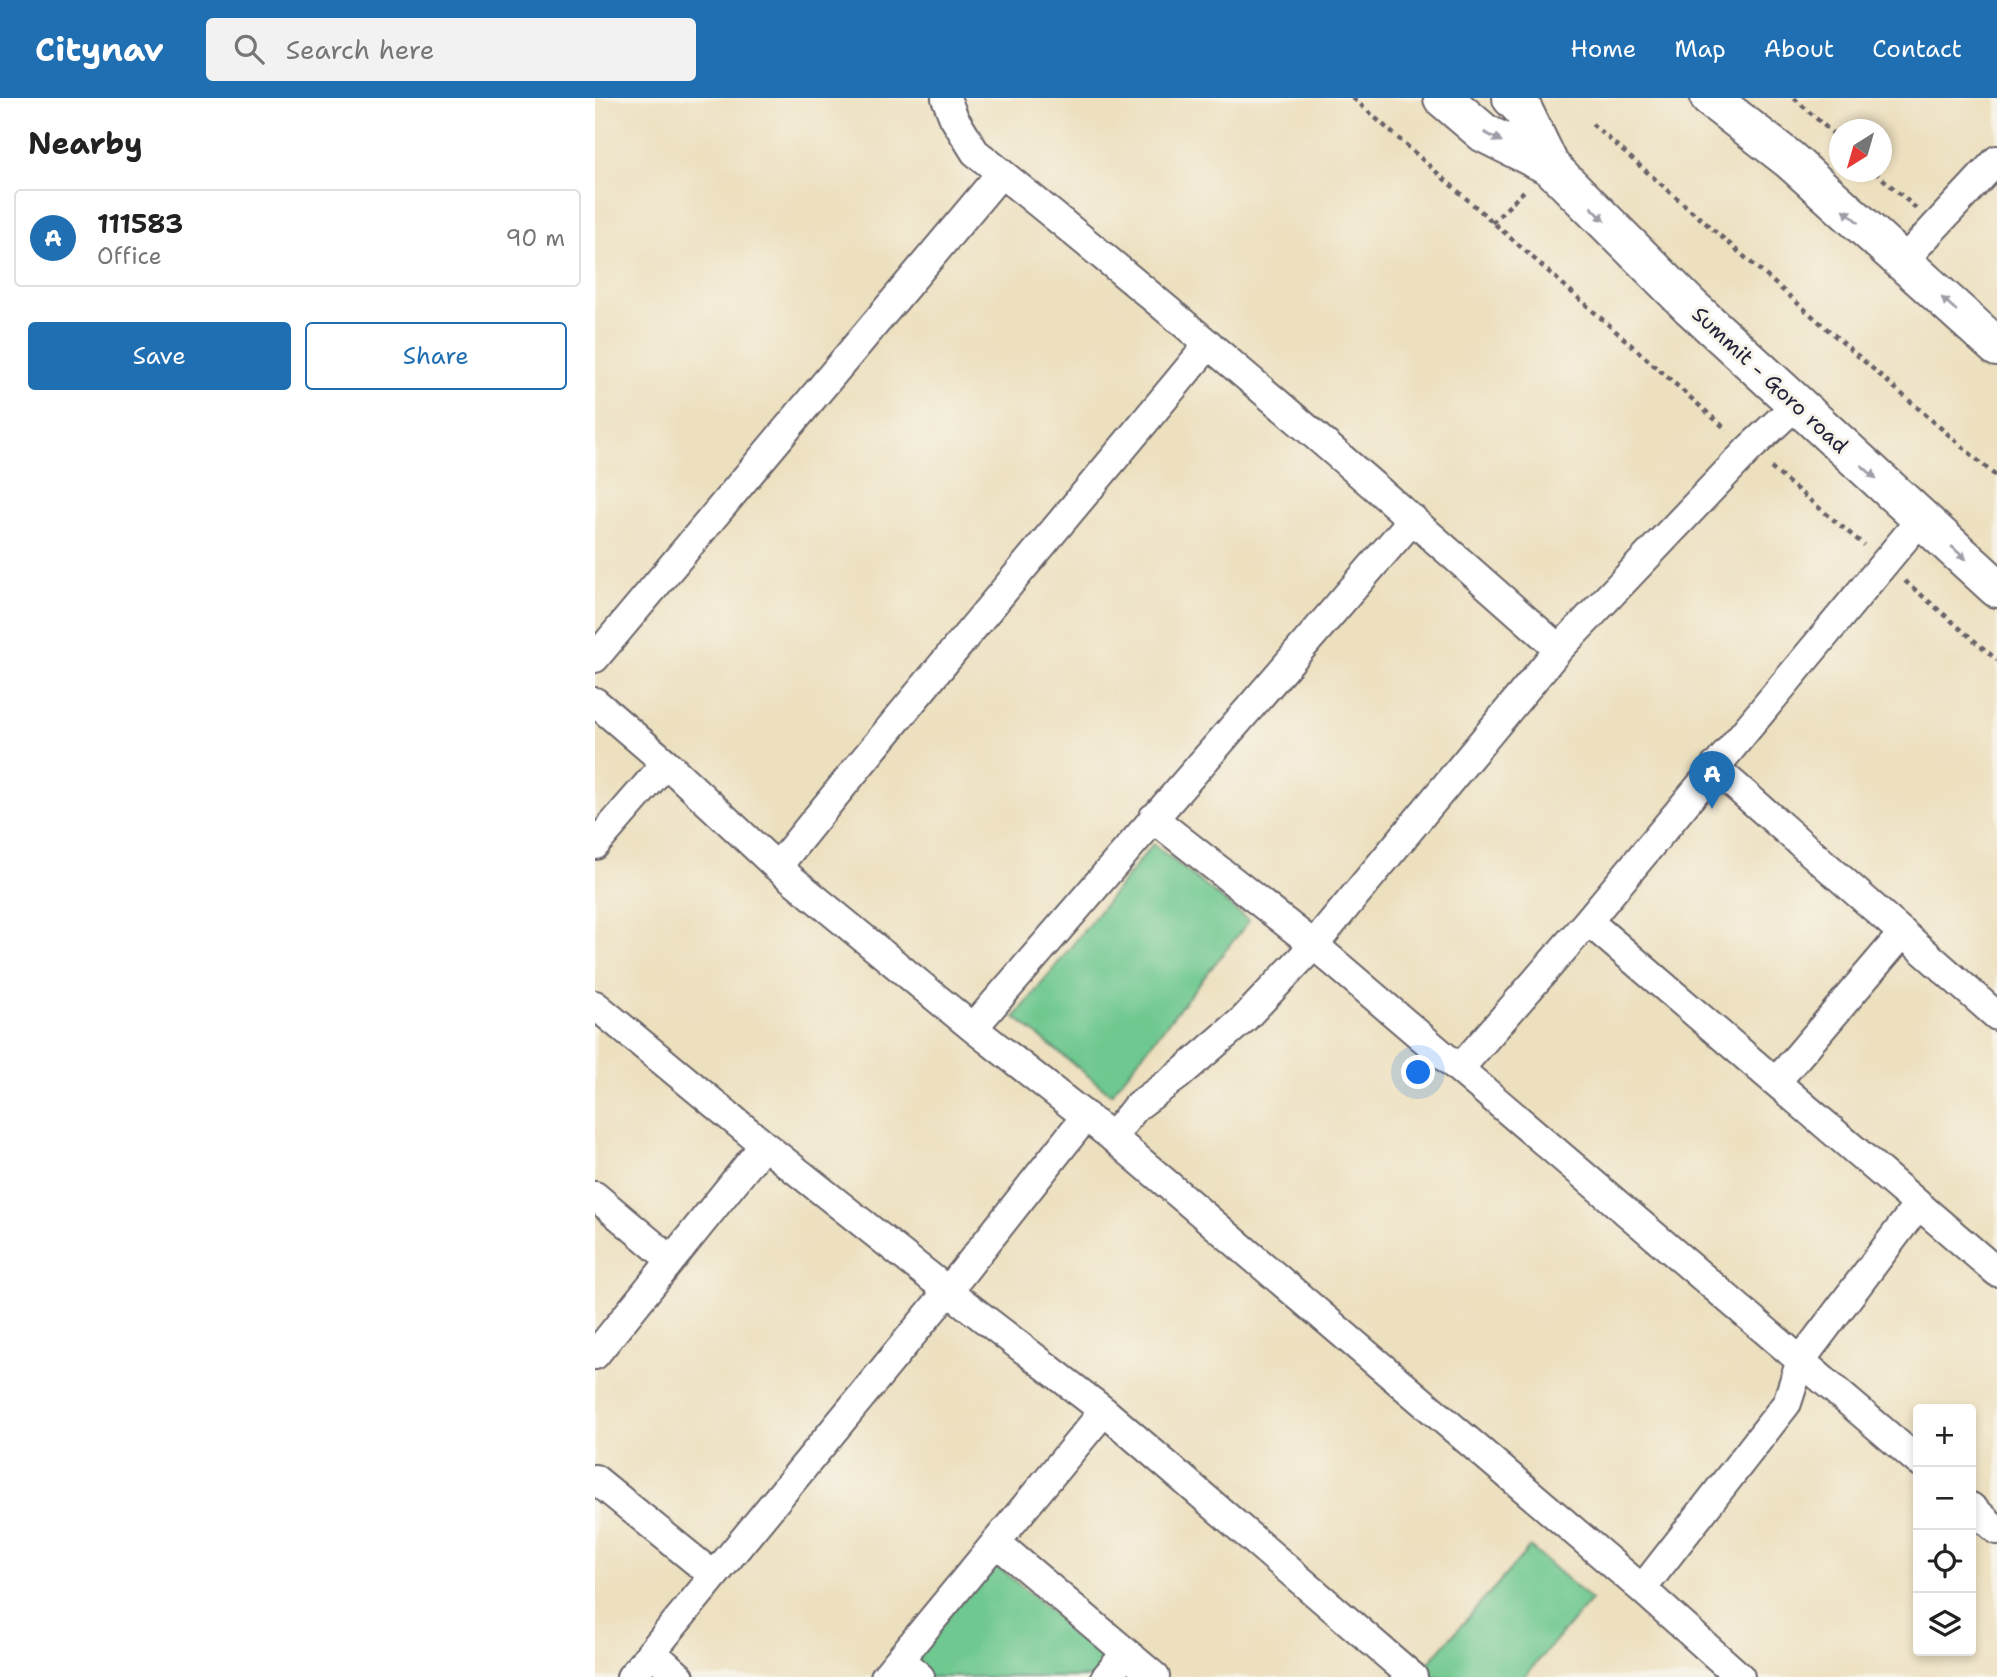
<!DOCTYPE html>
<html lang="en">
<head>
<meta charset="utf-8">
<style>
	body { margin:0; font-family:"Shantell Sans",sans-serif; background:#f2f2f2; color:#222 }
	.controls { position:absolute; right:21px; bottom:21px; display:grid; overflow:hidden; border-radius:7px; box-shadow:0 4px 10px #0003 }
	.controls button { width:63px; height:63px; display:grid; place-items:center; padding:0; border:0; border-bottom:2px solid #e0e0e0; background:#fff; color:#222; font:35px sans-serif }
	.compass { position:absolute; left:1234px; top:21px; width:63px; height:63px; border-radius:50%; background:#fff; box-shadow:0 4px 10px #0003; rotate:217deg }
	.you { position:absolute; left:824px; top:975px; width:24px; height:24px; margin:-18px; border:5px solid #fff; border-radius:50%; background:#1a73e8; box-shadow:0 0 0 10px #1a73e833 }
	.badge { display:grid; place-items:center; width:46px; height:46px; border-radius:50%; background:#1f6fb2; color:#fff; font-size:23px; font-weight:700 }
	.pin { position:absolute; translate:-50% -58px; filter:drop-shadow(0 2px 4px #0008) }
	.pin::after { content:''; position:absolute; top:37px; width:24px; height:21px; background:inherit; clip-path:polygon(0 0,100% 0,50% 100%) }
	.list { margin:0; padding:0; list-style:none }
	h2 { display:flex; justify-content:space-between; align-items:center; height:91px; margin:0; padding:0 28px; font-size:30px }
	h2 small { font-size:23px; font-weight:400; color:#767676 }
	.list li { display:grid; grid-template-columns:46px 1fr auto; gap:21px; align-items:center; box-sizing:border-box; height:98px; margin:0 14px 14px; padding:0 14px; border:2px solid #e0e0e0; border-radius:7px }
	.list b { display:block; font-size:26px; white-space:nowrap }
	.list p { margin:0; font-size:23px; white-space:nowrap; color:#767676 }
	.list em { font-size:23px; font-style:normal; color:#767676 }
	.actions { display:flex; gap:14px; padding:21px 28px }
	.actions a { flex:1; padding:16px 0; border:2px solid #1f6fb2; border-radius:7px; text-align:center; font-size:24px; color:#1f6fb2 }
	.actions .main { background:#1f6fb2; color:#fff }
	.icon { flex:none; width:38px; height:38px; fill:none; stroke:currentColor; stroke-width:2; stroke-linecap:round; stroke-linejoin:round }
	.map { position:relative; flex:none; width:1402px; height:1579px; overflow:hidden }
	header { display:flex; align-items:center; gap:42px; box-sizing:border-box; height:98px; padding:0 35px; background:#1f6fb2; color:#fff }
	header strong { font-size:33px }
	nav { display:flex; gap:38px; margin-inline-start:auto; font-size:24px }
	.search { width:490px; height:63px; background:#f2f2f2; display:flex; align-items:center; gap:18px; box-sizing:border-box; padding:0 24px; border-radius:7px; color:#767676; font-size:26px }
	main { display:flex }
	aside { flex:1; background:#fff }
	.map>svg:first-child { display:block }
</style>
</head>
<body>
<header>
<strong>Citynav</strong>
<div class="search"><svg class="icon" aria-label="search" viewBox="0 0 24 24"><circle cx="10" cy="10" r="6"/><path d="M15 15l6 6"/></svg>Search here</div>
<nav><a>Home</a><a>Map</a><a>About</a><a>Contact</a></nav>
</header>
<main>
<aside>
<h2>Nearby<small></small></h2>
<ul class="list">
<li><span class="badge">A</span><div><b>111583</b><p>Office</p></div><em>90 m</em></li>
</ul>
<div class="actions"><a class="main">Save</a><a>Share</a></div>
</aside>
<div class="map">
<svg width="1402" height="1579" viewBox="0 0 1402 1579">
	<rect width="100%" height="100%" fill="#f7f3e8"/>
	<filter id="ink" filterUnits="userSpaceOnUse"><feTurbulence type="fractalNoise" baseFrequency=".0143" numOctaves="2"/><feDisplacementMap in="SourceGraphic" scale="14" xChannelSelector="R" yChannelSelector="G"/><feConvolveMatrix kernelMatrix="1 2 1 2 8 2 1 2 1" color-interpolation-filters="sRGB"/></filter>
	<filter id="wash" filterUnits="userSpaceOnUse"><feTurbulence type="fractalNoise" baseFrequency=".00686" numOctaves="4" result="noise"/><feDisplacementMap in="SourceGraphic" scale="28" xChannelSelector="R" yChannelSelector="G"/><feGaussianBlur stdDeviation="1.57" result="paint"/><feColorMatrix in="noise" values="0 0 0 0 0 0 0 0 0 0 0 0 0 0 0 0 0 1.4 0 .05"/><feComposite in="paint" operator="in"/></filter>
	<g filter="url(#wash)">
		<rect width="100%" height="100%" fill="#ede0bf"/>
		<!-- grass -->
		<path fill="#6ec88f" stroke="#487565" stroke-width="2" d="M558 746 654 823 516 996 420 919Z
			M935 1449 996 1502 929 1579H838L828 1571Z
			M396 1463 514 1562 500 1579H329L311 1564Z"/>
	</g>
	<g filter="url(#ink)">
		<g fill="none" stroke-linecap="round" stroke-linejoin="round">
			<defs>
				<path id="minor" d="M351 0 359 20 380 54C580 214 773 381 964 551
					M1307 164 1402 62
					M0 560 406 75
					M0 604 71 665 182 769 378 930 517 1039 1047 1491 1145 1579
					M1119 669 1402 918
					M558 720 719 847 1323 1363
					M0 747 71 665
					M182 769C323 593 470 421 614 246
					M993 823 1402 1174
					M0 907 169 1047 353 1193 509 1313 818 1579
					M378 930 818 421
					M865 970 993 823 1326 421
					M1181 984 1308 835
					M517 1039 541 1009 584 977 649 921 719 847 964 551 1154 351 1201 307
					M0 1098 76 1162
					M0 1257 169 1047
					M0 1381 119 1478
					M1376 1409 1402 1432
					M402 1445 560 1579
					M1047 1491 1192 1305 1206 1262 1323 1107
					M57 1554 85 1579
					M305 1562 325 1579
					M36 1579 353 1193 491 1018
					M290 1579 509 1313
					M511 1579 530 1556"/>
				<path id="trunk" d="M848 0 889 35 955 68 1096 209 1402 490
					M917 0 927 10 955 68
					M1115 0 1195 62 1402 249"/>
			</defs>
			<!-- minor casing -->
			<use href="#minor" stroke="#696469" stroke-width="32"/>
			<!-- trunk casing -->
			<use href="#trunk" stroke="#696469" stroke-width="42"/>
			<!-- path -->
			<path stroke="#696469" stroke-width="4.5" stroke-dasharray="5 5" stroke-linecap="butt" d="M758 0 1132 332
				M1199 0 1244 41
				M997 26 1402 379
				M1280 74 1322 111
				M897 125 931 91
				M1176 370 1269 447
				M1310 483 1402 562"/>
			<!-- minor -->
			<use href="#minor" stroke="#fff" stroke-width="28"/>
			<!-- trunk -->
			<use href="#trunk" stroke="#fff" stroke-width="38"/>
		</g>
		<!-- one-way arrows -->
		<defs><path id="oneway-solid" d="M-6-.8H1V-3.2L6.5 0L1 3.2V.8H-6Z" transform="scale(1.75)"/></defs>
		<g fill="#9c9ca7">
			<use href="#oneway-solid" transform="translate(898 39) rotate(28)"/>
			<use href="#oneway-solid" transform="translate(1003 116) rotate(45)"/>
			<use href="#oneway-solid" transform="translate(1256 118) rotate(-138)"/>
			<use href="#oneway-solid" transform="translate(1354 206) rotate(-138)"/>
			<use href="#oneway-solid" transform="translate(1274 374) rotate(42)"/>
			<use href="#oneway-solid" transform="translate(1364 455) rotate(42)"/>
		</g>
	</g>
	<g text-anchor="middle" stroke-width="6" stroke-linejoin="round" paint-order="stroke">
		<!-- street labels -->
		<g font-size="21" fill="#22223b" stroke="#f7f3e8">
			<text transform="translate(1175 282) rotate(43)" y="7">Summit - Goro road</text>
		</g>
	</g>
</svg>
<div class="controls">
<button>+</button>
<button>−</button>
<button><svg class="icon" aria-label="locate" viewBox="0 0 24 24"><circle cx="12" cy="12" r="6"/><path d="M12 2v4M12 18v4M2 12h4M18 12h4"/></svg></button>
<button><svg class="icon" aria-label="layers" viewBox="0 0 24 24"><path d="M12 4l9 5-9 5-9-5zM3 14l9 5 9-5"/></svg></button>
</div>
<svg class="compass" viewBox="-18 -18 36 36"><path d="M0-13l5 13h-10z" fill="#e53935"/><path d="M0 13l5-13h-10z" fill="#767676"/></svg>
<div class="you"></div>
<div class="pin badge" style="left:1117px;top:711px">A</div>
</div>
</main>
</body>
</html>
